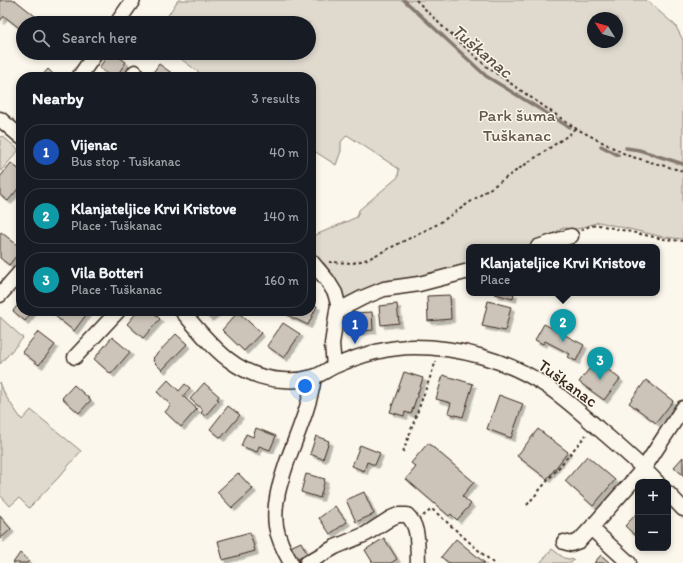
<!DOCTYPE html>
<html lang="en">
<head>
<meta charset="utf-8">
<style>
	body { margin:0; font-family:Itim,sans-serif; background:#242831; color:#f1f3f6 }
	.controls { position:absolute; right:12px; bottom:12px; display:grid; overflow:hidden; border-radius:8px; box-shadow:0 2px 6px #0003 }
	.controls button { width:36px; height:36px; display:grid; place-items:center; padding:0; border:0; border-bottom:1px solid #363941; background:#171b24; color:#f1f3f6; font:20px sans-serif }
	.compass { position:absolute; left:587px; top:12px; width:36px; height:36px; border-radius:50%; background:#171b24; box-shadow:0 2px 6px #0003; rotate:307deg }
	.you { position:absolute; left:305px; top:386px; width:14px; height:14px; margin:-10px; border:3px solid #fff; border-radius:50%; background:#1a73e8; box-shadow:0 0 0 6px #1a73e833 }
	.badge { display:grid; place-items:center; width:26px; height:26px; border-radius:50%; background:#c8321e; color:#fff; font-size:13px; font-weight:700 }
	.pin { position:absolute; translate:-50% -33px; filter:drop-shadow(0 1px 2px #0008) }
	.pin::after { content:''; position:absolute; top:21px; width:14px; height:12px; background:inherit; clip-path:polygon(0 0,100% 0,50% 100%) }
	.popup { position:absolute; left:466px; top:244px; width:194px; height:52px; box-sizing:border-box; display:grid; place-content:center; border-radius:8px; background:#171b24; filter:drop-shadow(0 1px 3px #0005); font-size:13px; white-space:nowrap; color:#9ea1a6 }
	.popup b { font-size:15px; color:#f1f3f6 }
	.popup::after { content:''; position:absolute; left:50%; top:100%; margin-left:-8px; border:8px solid transparent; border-top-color:#171b24 }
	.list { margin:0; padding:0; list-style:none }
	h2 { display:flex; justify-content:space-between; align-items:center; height:52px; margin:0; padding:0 16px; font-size:17px }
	h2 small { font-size:13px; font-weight:400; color:#9ea1a6 }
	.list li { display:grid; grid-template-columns:26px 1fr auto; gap:12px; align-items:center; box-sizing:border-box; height:56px; margin:0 8px 8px; padding:0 8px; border:1px solid #363941; border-radius:16px }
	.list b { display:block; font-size:15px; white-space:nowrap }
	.list p { margin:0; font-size:13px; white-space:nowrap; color:#9ea1a6 }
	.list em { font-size:13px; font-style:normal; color:#9ea1a6 }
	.icon { flex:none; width:22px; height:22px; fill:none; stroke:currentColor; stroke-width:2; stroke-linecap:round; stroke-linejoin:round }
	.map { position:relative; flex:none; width:683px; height:563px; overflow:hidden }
	.search { position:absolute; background:#171b24; box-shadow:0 2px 6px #0003; left:16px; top:16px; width:300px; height:44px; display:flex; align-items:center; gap:10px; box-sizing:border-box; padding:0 14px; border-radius:22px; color:#9ea1a6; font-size:15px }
	.panel { position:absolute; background:#171b24; box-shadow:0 2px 6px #0003; left:16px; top:72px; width:300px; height:244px; border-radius:16px }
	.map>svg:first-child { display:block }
</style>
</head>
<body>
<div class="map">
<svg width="683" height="563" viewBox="0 0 683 563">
	<defs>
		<filter id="shadow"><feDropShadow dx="3.5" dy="3.5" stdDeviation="0" flood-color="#0004"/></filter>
	</defs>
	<rect width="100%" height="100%" fill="#fbf7ec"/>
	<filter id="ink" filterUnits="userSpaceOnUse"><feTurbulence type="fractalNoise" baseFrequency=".025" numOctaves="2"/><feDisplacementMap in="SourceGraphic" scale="8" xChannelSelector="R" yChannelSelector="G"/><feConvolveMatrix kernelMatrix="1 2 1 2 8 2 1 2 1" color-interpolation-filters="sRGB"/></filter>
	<g filter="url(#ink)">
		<!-- green -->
		<path fill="#dfd9ce" stroke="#8d8276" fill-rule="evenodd" d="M178 0H646L675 25 683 40V239L663 237 599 222 578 229 563 228 539 241 525 247H469V268L344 302 340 288 325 264 311 255V237L357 217 359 210 398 177 399 169 347 135 341 142V151L336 165 311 149V77H205L173 53H309V23H163ZM593 18H617V42H593Z
			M2 136 19 150 0 172V139Z
			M0 317 23 338 0 364Z
			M0 382 5 395 22 420 31 410 81 451 59 477 29 508 19 498 10 506 0 495Z
			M552 549 564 558 574 560 571 563H540Z"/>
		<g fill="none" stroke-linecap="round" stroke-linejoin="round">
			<!-- stream -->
			<path stroke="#85796d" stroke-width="3.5" d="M404 0 486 76 569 127
				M601 146 618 155
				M626 148 639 150 683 164"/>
		</g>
		<!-- building -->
		<path fill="#ccc4b9" stroke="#3b2a1e" filter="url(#shadow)" d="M0 0H15L35 16 29 23H23V31L4 16 0 21Z
			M109 53H113L126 62 116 77H113L99 68Z
			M159 64 173 74 171 77H150Z
			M48 69 56 77H41Z
			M11 163 21 171V185L8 201 0 195V177Z
			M1 232 21 248V250L9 265 0 258V234Z
			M495 293H514L513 299 495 294Z
			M450 295 451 319 428 321 427 296Z
			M21 301V311H33L25 321 13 311Z
			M488 301 511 307 505 331 482 326Z
			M311 303 317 306 308 325 287 315 289 311H311Z
			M397 304 399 323 381 325 379 306Z
			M58 311H89L74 331 55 316Z
			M138 311H152L160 319 143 338 127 324Z
			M204 311H218L209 318Z
			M238 312 261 333 244 351 222 330Z
			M372 312 373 330 355 332 353 313Z
			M283 323 300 334 284 358 267 346Z
			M544 324 584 345 576 361 568 357 570 354 545 341 543 344 535 340Z
			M38 332 55 345 39 365 22 352Z
			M176 334 187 344 162 370 153 361 154 359 153 358Z
			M112 337 130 352 111 374 94 359Z
			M596 360 620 379 604 400 579 382Z
			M404 372 423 378 411 414 405 412 404 416 390 412Z
			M443 375 473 384 463 417 448 413 451 403 436 399Z
			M168 380 179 391 185 384 190 388 183 396 197 409 181 427 165 412 171 405 157 392Z
			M646 380 673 401 656 423 629 403Z
			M204 383 219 396 217 399 219 400 205 416 201 413 203 410 190 399Z
			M74 385 91 400 79 413 62 398Z
			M499 395 523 404 511 438 487 429Z
			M228 406 240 415 221 438 210 429Z
			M256 428 276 436 270 450 259 446 257 452 241 446 246 434 253 437Z
			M538 429 568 452 547 479 517 456Z
			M316 436 329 441 323 459 310 454Z
			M428 443 474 482 462 496 471 504 457 520 451 514 449 516 406 479 416 467 411 463Z
			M360 445 380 453 375 465 367 462 364 471 352 466Z
			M587 456 615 480 593 506 565 481Z
			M683 457V475L674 467Z
			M238 473 253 489 232 508 217 492Z
			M306 474 325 479 320 498 301 492Z
			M364 492 374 514 356 522 346 500Z
			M335 506 347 522 330 534 319 518Z
			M638 512V538L625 526Z
			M0 516 11 529 0 539Z
			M250 532 255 551 223 560 218 541Z
			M384 538 397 559 391 563H373L365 550Z
			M456 539 485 563H449L441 557Z
			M301 542 307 553 296 559 290 547Z
			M20 553 29 561 27 563H13Z
			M601 555 610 563H594Z"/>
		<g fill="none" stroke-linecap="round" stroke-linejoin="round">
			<defs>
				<path id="minor" d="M117 23 133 0
					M79 77 96 53
					M132 77 135 72
					M0 119 21 137
					M538 247 571 236
					M311 261 327 280 335 293 338 304 332 344 334 366
					M0 295 21 271
					M182 311C211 345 236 378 283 380 293 381 303 380 313 377 321 375 328 369 335 366 358 356 387 347 414 347 459 347 507 360 545 385 565 398 582 414 599 429 619 446 639 463 657 482
					M337 311 362 298 384 289 419 284 469 271
					M75 357 118 311
					M668 493 683 509
					M591 528 629 563
					M564 542 571 544 579 541 591 528 644 468 683 408
					M291 563C284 551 278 539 276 526 273 504 280 483 287 462 297 434 310 406 314 377
					M307 563 335 547 366 534 391 518 398 515H407C420 527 417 546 418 563"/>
			</defs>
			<!-- minor casing -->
			<use href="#minor" stroke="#3b2a1e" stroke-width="17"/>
			<!-- path -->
			<path stroke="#3b2a1e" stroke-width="2" stroke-dasharray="3 3" stroke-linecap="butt" d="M416 0 444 28 487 67 575 128 629 156 683 171
				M581 230 590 226 599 225 663 239 683 241
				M329 262 353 263 368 259 438 224 570 134 575 128
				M403 452 436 361
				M527 505 586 435
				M423 516 432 509 493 563"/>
			<!-- minor -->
			<use href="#minor" stroke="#fbf7ec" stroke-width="14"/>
		</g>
	</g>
	<g text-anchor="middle" stroke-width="3" stroke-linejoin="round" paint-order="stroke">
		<!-- park labels -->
		<g font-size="17" fill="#64564a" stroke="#fbf7ec">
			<text x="517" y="121">Park šuma<tspan x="517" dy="20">Tuškanac</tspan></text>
		</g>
		<!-- street labels -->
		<g font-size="17" fill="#3b2a1e" stroke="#fbf7ec">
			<text transform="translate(568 383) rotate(36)" y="6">Tuškanac</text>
		</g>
		<!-- water labels -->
		<g font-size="18" font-style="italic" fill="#605246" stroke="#fbf7ec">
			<text transform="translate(482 51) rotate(40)" y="6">Tuškanac</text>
		</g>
	</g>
</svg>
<div class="controls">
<button>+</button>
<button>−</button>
</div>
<svg class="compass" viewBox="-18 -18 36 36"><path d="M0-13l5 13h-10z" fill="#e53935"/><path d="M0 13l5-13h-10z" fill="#9ea1a6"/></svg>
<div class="you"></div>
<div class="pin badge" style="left:355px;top:344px;background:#1a4fb4">1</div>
<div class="pin badge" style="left:563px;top:342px;background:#0f9aa8">2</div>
<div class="popup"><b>Klanjateljice Krvi Kristove</b>Place</div>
<div class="pin badge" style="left:600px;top:380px;background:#0f9aa8">3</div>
<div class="search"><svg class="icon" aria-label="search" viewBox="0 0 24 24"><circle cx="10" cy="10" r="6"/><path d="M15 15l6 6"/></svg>Search here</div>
<section class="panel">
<h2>Nearby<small>3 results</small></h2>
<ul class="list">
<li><span class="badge" style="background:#1a4fb4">1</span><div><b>Vijenac</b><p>Bus stop · Tuškanac</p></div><em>40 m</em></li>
<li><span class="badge" style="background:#0f9aa8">2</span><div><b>Klanjateljice Krvi Kristove</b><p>Place · Tuškanac</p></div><em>140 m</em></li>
<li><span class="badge" style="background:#0f9aa8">3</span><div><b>Vila Botteri</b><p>Place · Tuškanac</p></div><em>160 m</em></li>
</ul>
</section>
</div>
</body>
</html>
